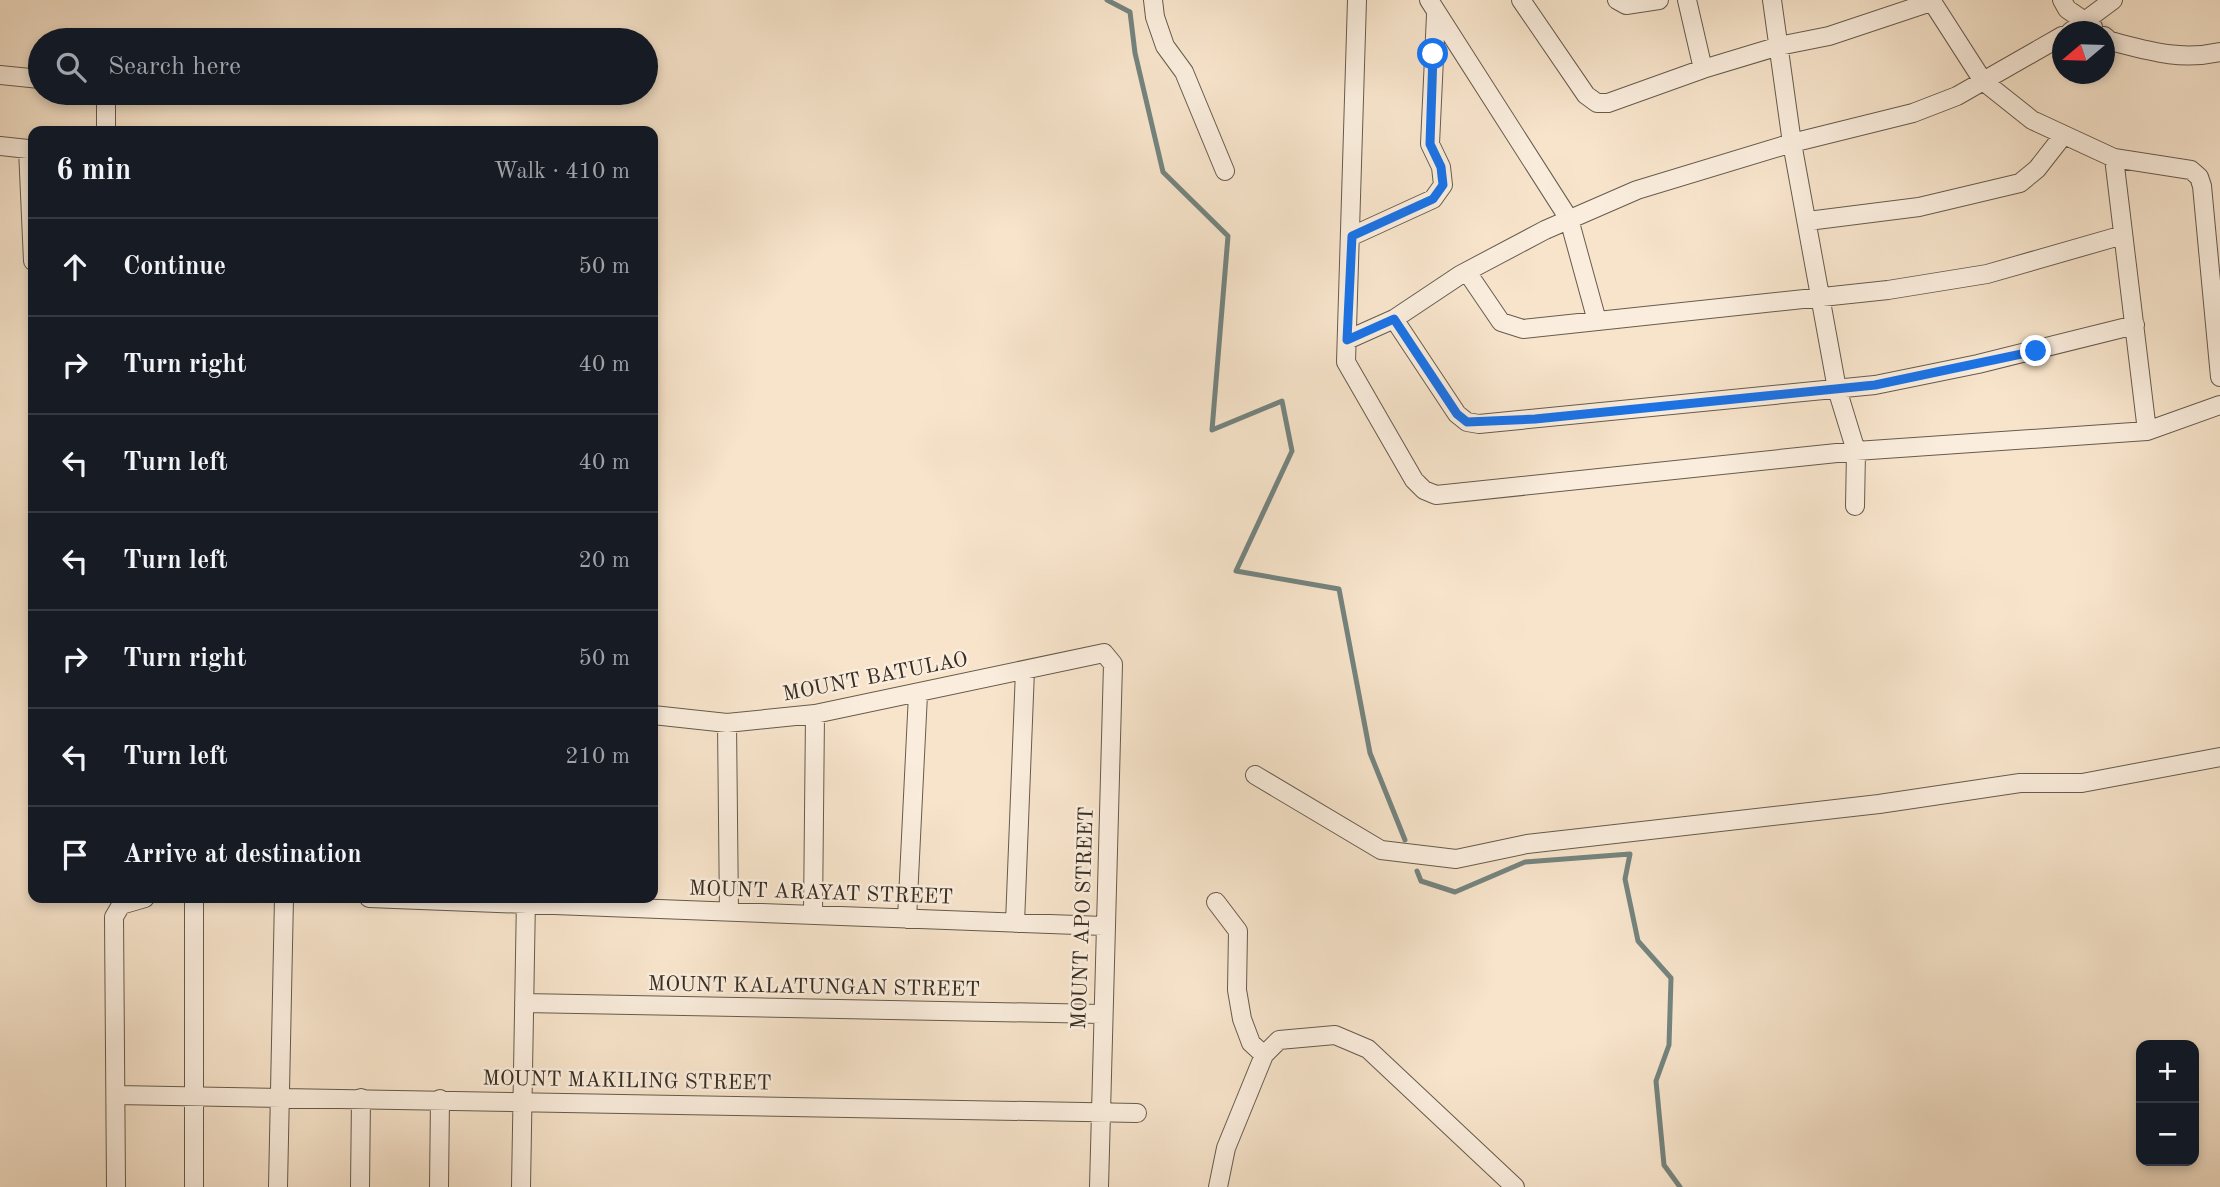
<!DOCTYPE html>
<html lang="en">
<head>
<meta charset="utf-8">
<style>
	body { margin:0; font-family:"Old Standard TT",serif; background:#242831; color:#f1f3f6 }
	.controls { position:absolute; right:21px; bottom:21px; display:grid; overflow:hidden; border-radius:14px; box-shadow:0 4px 10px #0003 }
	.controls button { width:63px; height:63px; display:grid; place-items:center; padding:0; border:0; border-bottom:2px solid #363941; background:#171b24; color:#f1f3f6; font:35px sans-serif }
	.compass { position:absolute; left:2052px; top:21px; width:63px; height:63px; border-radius:50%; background:#171b24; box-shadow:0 4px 10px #0003; rotate:251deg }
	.stop { position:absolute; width:21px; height:21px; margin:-16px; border:5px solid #1a73e8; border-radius:50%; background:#fff }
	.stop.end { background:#1a73e8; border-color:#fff; box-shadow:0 2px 7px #0008 }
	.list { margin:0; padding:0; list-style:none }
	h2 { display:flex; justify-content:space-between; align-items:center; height:91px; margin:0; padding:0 28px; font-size:30px }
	h2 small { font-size:23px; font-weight:400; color:#9ea1a6 }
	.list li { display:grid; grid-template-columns:46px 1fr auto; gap:21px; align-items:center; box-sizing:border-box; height:98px; padding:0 28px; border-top:2px solid #363941 }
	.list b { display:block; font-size:26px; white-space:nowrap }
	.list em { font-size:23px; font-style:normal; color:#9ea1a6 }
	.icon { flex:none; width:38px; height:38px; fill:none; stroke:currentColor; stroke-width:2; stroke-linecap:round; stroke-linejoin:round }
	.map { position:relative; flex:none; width:2220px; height:1187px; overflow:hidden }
	.search { position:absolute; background:#171b24; box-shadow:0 4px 10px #0003; left:28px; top:28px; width:630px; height:77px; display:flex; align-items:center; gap:18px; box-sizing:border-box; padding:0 24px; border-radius:38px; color:#9ea1a6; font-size:26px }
	.panel { position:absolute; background:#171b24; box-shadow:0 4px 10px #0003; left:28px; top:126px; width:630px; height:777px; border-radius:14px }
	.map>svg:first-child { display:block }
</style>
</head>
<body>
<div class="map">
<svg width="2220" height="1187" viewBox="0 0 2220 1187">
	<rect width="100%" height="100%" fill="#f7e4cb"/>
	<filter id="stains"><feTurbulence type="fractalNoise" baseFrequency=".00286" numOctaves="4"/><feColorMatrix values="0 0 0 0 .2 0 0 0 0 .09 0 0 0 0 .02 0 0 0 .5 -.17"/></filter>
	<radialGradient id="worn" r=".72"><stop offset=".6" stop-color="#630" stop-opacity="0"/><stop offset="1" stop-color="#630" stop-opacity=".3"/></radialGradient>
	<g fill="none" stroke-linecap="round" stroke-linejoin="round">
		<!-- stream -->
		<path stroke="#74847f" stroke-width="5" d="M1107 0 1130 12 1135 53 1163 172 1228 236 1212 430 1282 401 1292 451 1236 571 1339 589 1370 753 1405 840
			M1417 871 1421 881 1455 892 1525 862 1630 854 1625 879 1638 941 1671 978 1669 1045 1656 1081 1664 1165 1680 1187"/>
		<defs>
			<path id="minor" d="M1153 0 1155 17 1165 46 1184 72 1225 171
				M1357 0 1346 362 1414 480 1424 490 1436 495 1856 451 2147 431 2220 405
				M1429 0 1569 219 1597 321
				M1521 0 1586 95 1597 103H1608L1703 69 1779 46 1829 36 1931 2
				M1617 0 1626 5 1659 0
				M1687 0 1703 69
				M1772 0 1792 143 1837 389 1856 451 1855 506
				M1931 0 1983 81 2032 120 2114 158 2191 170 2199 177 2202 186 2220 377
				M2062 0 2067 9 2093 27
				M2070 32 2113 0
				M2104 36 2110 41C2149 51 2180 61 2220 52
				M0 75 40 79
				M106 93V131
				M0 146 28 149 33 261
				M2114 158 2147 431
				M1808 221 1919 207 2020 183 2037 169 2062 137
				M1352 236 1433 199 1443 185 1441 167 1430 144 1436 15
				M1467 272 1501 322 1523 329 1888 290 1987 274 2123 235
				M1394 319 1457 414 1467 422 1479 424 1875 385 1978 364 2135 325
				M1347 340 1394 319 1460 275 1545 230 1637 190 1792 143 1913 113 1957 96 2062 36
				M653 715 727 723 815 714 1104 653 1113 664 1099 1187
				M727 723 729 912
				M1255 775 1381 850 1456 859 1527 844 1879 804 2020 783H2082L2220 757
				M369 898 1104 926
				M1216 902 1238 931 1237 990 1242 1019 1251 1043 1264 1055
				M813 915 815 714
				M907 919 918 694
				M1015 923 1025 670
				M524 1003 1102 1014
				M116 1095 1137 1113
				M116 1187 114 917 121 905 145 898
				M194 1187V898
				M278 1187 284 898
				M360 1187 361 1098
				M439 1187 440 1099
				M521 1187 526 898
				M1218 1187 1226 1148 1264 1055 1279 1040 1335 1035 1368 1049 1515 1187"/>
		</defs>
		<!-- minor casing -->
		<use href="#minor" stroke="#665b4d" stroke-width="20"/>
		<!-- minor -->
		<use href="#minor" stroke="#faeddd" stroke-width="18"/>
	</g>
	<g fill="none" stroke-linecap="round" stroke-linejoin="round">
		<!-- route -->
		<path stroke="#1a73e8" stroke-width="9" d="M1433 54 1430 144 1441 167 1443 185 1433 199 1352 236 1347 340 1394 319 1457 414 1467 422 1535 419 1875 385 2036 351"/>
	</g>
	<g text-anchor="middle" stroke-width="5" stroke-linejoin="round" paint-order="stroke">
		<!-- street labels -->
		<g font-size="21" fill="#362d23" stroke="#faeddd">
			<text transform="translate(875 676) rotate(-11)" y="7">MOUNT BATULAO</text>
			<text transform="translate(821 892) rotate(2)" y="7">MOUNT ARAYAT STREET</text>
			<text transform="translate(1082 918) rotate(-88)" y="7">MOUNT APO STREET</text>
			<text transform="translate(814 986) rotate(1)" y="7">MOUNT KALATUNGAN STREET</text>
			<text transform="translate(627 1080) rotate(1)" y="7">MOUNT MAKILING STREET</text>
		</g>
	</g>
	<rect width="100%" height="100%" filter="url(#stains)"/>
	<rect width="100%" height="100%" fill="url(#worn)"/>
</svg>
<div class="controls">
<button>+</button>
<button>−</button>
</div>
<svg class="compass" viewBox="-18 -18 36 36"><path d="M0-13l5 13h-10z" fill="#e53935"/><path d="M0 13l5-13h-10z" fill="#9ea1a6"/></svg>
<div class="stop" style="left:1433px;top:54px"></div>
<div class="stop end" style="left:2036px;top:351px"></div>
<div class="search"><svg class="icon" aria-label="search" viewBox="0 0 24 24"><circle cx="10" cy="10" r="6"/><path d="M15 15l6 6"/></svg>Search here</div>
<section class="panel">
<h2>6 min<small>Walk · 410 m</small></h2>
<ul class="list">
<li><svg class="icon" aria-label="ahead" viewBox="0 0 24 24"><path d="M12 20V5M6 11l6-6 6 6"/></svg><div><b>Continue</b></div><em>50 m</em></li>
<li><svg class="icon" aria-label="right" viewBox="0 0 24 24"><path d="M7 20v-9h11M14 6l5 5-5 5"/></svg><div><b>Turn right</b></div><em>40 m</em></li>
<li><svg class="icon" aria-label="left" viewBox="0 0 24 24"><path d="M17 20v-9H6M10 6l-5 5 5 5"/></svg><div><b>Turn left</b></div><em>40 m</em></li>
<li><svg class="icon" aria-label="left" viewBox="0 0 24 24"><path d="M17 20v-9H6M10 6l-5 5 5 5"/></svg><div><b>Turn left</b></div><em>20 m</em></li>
<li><svg class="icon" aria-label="right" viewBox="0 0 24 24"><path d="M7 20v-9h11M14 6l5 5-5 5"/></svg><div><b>Turn right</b></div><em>50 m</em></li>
<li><svg class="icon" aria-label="left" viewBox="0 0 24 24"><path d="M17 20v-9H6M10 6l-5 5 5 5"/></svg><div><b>Turn left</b></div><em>210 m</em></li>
<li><svg class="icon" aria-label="arrive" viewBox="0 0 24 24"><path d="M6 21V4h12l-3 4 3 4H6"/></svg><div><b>Arrive at destination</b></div></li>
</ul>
</section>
</div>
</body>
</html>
